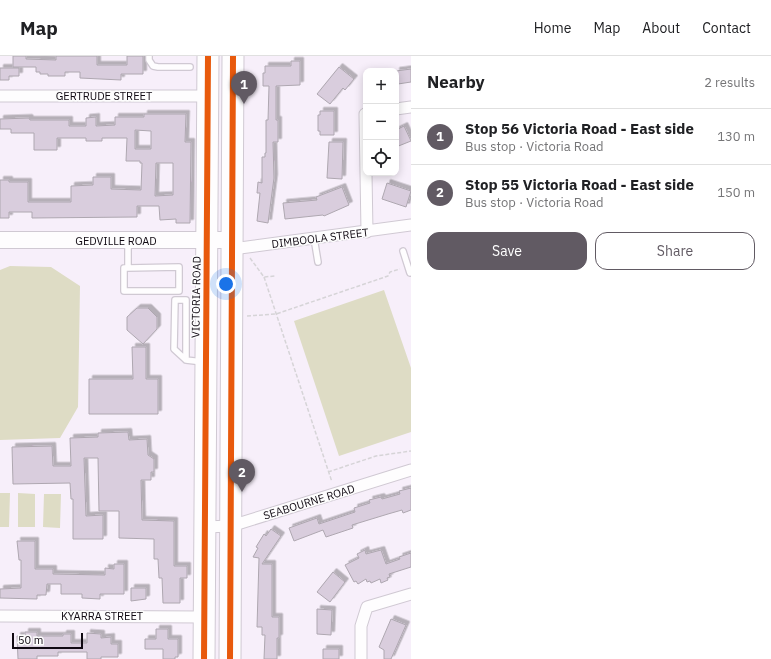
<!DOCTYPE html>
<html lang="en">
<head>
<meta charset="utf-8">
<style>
	body { margin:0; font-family:"IBM Plex Sans",sans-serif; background:#f2f2f2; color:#202124 }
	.controls { position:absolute; right:12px; top:12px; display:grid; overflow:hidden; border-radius:8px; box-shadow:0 2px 10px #0003 }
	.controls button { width:36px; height:36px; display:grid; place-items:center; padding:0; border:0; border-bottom:1px solid #e0e0e0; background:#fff; color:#202124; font:20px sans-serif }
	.scale { position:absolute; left:12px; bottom:10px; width:71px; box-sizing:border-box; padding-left:4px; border:2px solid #100912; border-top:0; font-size:11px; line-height:14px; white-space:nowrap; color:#100912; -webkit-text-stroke:3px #fdfdfd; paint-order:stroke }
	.you { position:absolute; left:226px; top:228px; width:14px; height:14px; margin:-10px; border:3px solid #fff; border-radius:50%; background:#1a73e8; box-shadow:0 0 0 6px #1a73e833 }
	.badge { display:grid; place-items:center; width:26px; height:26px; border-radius:50%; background:#615a63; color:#fff; font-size:13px; font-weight:700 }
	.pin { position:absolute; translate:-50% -33px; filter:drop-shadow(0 1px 2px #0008) }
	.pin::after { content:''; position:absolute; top:21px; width:14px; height:12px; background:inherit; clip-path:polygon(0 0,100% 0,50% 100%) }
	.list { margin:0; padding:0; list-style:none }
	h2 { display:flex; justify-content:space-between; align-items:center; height:52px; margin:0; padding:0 16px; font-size:17px }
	h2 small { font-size:13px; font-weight:400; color:#757577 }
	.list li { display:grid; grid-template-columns:26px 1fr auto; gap:12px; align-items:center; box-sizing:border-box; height:56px; padding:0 16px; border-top:1px solid #e0e0e0 }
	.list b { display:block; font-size:15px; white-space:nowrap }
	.list p { margin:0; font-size:13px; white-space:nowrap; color:#757577 }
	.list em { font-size:13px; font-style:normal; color:#757577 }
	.actions { display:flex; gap:8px; padding:12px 16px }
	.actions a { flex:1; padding:9px 0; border:1px solid #615a63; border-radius:12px; text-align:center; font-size:14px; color:#615a63 }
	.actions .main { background:#615a63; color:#fff }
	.icon { flex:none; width:22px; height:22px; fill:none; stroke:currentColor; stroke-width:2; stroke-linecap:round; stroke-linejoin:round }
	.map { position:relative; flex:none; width:411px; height:603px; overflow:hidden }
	header { display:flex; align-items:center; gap:24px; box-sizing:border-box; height:56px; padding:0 20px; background:#fff; border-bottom:1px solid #e0e0e0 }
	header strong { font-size:19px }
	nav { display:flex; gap:22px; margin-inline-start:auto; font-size:14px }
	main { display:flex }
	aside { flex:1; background:#fff }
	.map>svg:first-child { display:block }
</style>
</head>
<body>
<header>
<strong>Map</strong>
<nav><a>Home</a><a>Map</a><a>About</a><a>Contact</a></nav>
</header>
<main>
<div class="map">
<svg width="411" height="603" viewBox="0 0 411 603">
	<defs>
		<filter id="shadow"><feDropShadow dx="3.5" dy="-3.5" stdDeviation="0" flood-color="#0004"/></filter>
	</defs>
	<rect width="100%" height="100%" fill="#f7effa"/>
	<!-- green -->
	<path fill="#dedcc5" d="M10 210 51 211 80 230 78 351 60 382 0 384V214Z
		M384 234 411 312V376L339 400 294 265Z
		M0 437H10L9 471H0Z
		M18 437 35 438V471H18Z
		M44 438H61L60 472 43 471Z"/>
	<!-- building -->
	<path fill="#d9cddd" stroke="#aea7b0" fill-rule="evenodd" filter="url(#shadow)" d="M13 0H26V3L56 4V0H97V9H127V0H143V18H121V24L80 22V16H65V20H48V18H40V16H36V11H13Z
		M291 5H300V29L276 30V64H278V86H273L274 122 268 167 257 165 260 137H257L258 126 262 127V101H265V97H266V64H268L269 30H263V17H265V10H291Z
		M339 11 354 23 345 34 343 32 330 48 317 38Z
		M0 12H19V20H9V24H0Z
		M411 13V26L398 28 396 15Z
		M320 55H334V79H320V75H318V59H320Z
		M144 58H186L185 86H191L190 167H176V163L160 164 159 150H137V161L32 162V156H9V162H0V124H9V126H28V146H71V130L93 129V121H111V133L141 134 142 107H140V105H126L127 82H102V85H86V82H57V94H34V77H11V73H0V63L29 62 30 64H69V70H86V62L96 61V70L115 69V61H144ZM135 74 151 75V93H135ZM156 107H173V139L155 140Z
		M404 70 411 85 396 91V74Z
		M329 86H343L342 123 327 122Z
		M387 127 411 135 406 151 382 143Z
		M342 131 349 149 324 160 323 159 285 163 283 147 317 144 316 141Z
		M137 252H148L157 261V273L143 288 127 274V261Z
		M132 291H146V323H158V358H89V323H133Z
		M128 376 129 384 147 383 148 399 154 403V416H151V424H141L142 464 174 465V510H187V522H180V547H163L162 522H159L158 503H154V483L119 482V455H99L98 402H84L86 460 103 459V483H73V443H71L70 427 13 428 12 391 52 390 53 410H71L70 382 98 381V377Z
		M411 432V454L403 457 402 454 388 458 352 469 353 472 326 481 323 474 294 485 289 472 317 462 319 468 355 456 354 452 370 447 369 444 381 441 382 443 400 438 399 435Z
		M271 473 281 480 262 508H272V561H279V582H277V603H264L265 579H262V571H257L259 502 253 501 258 492 256 491 264 478 266 480Z
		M17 485H35V513H53V518L105 519V512L114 513V508H124V538H100V543L82 542V538H61V528H47L46 539H37V543L0 542V533L21 532V504H19Z
		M365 494 366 498 381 494 386 508 400 503 399 501 411 497V511L389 518 390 521 387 522 388 524 381 527 380 523 371 527 370 525 367 526 366 523 358 528 356 525 354 526 345 509 359 502 357 498Z
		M333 516 345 526 330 546 317 536Z
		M131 532H146V543L131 545Z
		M317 553 332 554 331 579 317 578Z
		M391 563 406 569 391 603H384V594L379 591Z
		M156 573H168V583H178V601H175V603H163V593H145V583H156Z
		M25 576H37V580H63V578H71V587H87V577L101 578V582L111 581V588H118V601H101V603H87V596H58V600H37V603H18L17 580H25Z
		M323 593H339V603H323Z"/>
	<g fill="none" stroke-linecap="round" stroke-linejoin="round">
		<defs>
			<path id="lane" d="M149 0V4L153 10 158 11H190
				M314 182 318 206
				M128 185V212L179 211V235H124V212H128
				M403 195 410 217
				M186 304V244H175L174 293 186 304 203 306"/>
			<path id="street" d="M0 40H208
				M396 53 411 51
				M366 58H365L367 176
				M233 184 240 192 411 169
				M205 471 231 470 411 414
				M0 560 204 561
				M361 603V570L367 551 411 538"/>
			<path id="secondary" d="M0 184H233"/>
			<path id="highway" d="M204 603C205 402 207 201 208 0
				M230 603 233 0"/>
		</defs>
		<!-- lane casing -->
		<use href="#lane" stroke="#d0c9d3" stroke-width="8"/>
		<!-- street casing -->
		<use href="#street" stroke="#d0c9d3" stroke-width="13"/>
		<!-- secondary casing -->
		<use href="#secondary" stroke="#d0c9d3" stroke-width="18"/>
		<!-- highway casing -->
		<use href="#highway" stroke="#d0c9d3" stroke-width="23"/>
		<!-- path -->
		<path stroke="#d6d4d7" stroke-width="1.5" stroke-dasharray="4 2" stroke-linecap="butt" d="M250 202 264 221 275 220
			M264 221 332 426
			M247 260 276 258 388 220 390 216 400 213
			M328 416 376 400 411 395"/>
		<!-- lane -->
		<use href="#lane" stroke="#fefdfe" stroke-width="5.5"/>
		<!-- street -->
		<use href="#street" stroke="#fefdfe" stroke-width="11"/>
		<!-- secondary -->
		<use href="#secondary" stroke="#fefdfe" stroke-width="16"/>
		<!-- highway -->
		<use href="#highway" stroke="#fefdfe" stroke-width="21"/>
		<defs>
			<path id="cycleway" d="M204 603C205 402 207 201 208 0
				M230 603 233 0"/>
		</defs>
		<!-- cycleway casing -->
		<use href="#cycleway" stroke="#fdfdfd" stroke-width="8"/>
		<!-- cycleway -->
		<use href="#cycleway" stroke="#e8590c" stroke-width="6"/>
	</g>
	<g text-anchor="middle" stroke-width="3" stroke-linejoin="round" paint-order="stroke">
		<!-- street labels -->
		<g font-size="11" fill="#100912" stroke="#fdfdfd">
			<text x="104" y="44">GERTRUDE STREET</text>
			<text transform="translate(320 182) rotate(-7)" y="4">DIMBOOLA STREET</text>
			<text x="116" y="189">GEDVILLE ROAD</text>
			<text transform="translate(196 241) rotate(-89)" y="4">VICTORIA ROAD</text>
			<text transform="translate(309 446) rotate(-17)" y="4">SEABOURNE ROAD</text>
			<text x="102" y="564">KYARRA STREET</text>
		</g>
	</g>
</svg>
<div class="controls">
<button>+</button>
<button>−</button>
<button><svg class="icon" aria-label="locate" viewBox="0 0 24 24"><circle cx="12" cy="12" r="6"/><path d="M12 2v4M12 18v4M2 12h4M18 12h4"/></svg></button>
</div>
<div class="scale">50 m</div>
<div class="you"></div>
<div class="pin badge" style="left:244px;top:48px">1</div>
<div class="pin badge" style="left:242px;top:436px">2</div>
</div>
<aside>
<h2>Nearby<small>2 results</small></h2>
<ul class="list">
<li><span class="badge">1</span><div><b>Stop 56 Victoria Road - East side</b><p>Bus stop · Victoria Road</p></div><em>130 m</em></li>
<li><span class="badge">2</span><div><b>Stop 55 Victoria Road - East side</b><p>Bus stop · Victoria Road</p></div><em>150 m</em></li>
</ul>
<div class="actions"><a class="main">Save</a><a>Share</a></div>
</aside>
</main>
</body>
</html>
